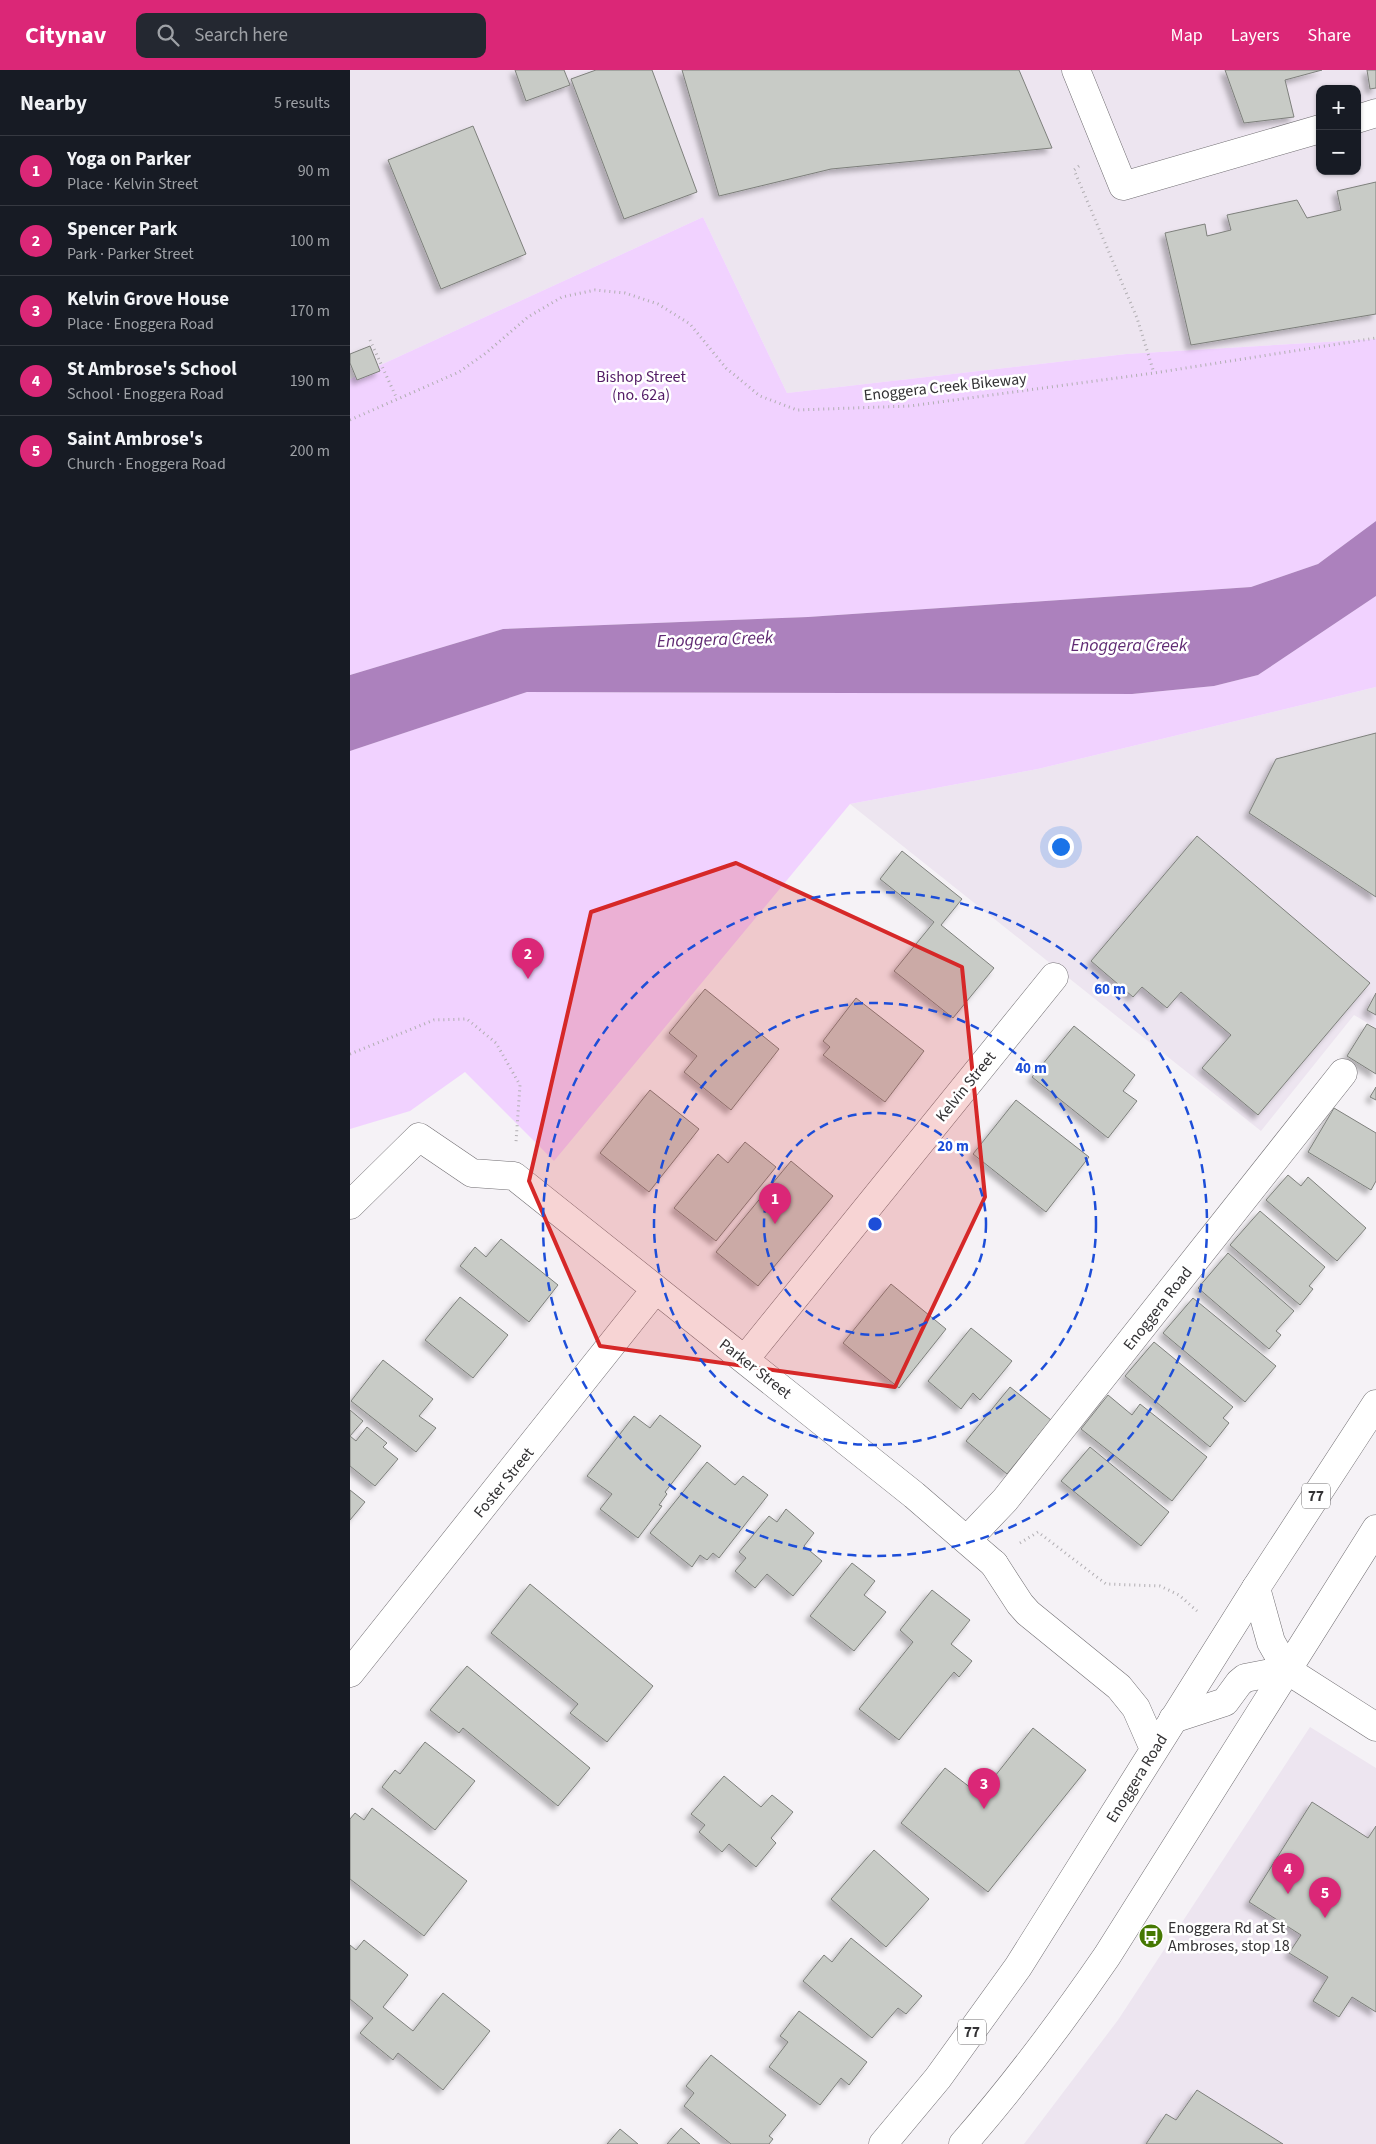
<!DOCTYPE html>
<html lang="en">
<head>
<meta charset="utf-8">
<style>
	body { margin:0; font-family:"Source Sans 3",sans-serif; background:#242831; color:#f1f3f6 }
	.controls { position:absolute; right:15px; top:15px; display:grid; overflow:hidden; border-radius:10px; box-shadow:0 1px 4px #0004 }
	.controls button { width:45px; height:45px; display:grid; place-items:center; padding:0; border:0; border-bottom:1px solid #363941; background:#171b24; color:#f1f3f6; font:25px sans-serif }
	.you { position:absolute; left:710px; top:776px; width:18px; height:18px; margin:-12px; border:4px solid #fff; border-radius:50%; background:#1a73e8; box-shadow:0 0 0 8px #1a73e833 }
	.badge { display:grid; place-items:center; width:32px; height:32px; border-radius:50%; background:#db2777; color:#fff; font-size:16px; font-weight:700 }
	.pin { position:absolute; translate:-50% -41px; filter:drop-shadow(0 1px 2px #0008) }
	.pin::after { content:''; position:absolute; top:26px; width:18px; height:15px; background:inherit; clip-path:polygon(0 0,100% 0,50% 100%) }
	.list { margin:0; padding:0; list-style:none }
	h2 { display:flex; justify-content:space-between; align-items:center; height:65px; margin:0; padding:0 20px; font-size:21px }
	h2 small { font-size:16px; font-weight:400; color:#9ea1a6 }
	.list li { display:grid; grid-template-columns:32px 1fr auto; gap:15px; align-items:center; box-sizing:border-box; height:70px; padding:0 20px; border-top:1px solid #363941 }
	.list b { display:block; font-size:19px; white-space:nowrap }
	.list p { margin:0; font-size:16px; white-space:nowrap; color:#9ea1a6 }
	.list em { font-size:16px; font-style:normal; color:#9ea1a6 }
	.icon { flex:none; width:28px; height:28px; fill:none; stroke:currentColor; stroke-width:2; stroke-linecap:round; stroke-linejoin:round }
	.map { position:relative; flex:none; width:1026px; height:2074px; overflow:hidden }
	header { display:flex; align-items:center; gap:30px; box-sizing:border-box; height:70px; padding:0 25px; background:#db2777; color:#fff }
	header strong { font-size:24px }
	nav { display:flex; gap:28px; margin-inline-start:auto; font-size:18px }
	.search { width:350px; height:45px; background:#242831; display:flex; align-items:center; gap:12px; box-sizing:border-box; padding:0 18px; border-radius:10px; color:#9ea1a6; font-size:19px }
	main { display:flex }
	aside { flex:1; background:#171b24 }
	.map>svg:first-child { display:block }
</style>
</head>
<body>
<header>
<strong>Citynav</strong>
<div class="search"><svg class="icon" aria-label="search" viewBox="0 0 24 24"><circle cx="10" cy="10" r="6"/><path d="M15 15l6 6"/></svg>Search here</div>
<nav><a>Map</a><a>Layers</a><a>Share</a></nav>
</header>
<main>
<aside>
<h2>Nearby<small>5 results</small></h2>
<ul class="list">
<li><span class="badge">1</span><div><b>Yoga on Parker</b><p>Place · Kelvin Street</p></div><em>90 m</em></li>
<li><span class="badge">2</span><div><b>Spencer Park</b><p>Park · Parker Street</p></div><em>100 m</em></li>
<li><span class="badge">3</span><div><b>Kelvin Grove House</b><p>Place · Enoggera Road</p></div><em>170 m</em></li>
<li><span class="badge">4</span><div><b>St Ambrose's School</b><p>School · Enoggera Road</p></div><em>190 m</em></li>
<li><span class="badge">5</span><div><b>Saint Ambrose's</b><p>Church · Enoggera Road</p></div><em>200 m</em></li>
</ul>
</aside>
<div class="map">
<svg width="1026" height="2074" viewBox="0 0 1026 2074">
	<defs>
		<filter id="shadow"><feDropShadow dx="-4.5" dy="4.5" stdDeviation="2.5" flood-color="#0004"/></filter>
	</defs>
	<rect width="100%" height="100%" fill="#f5f2f6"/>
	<!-- built -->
	<path fill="#ede5f0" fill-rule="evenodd" d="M0 0H1026V269L776 284 437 323 353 147 0 309ZM970 19H1007V101H970Z
		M1026 617V958L1004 945 911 1061 500 734 688 699Z
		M960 1657 1026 1698V2074H674L768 1950Z"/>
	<!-- green -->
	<path fill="#f1d2ff" d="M353 147 437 323 776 284 1026 269V451L968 494 901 517 458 547 153 559 0 605V309Z
		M1026 526V617L688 699 500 734 204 1091 115 1002 60 1041 0 1059V681L177 622 782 624 864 616 908 605Z"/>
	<!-- water -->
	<path fill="#ac81bd" d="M1026 451V526L908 605 864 616 782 624 177 622 0 681V605L153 559 458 547 901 517 968 494Z"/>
	<!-- building -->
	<path fill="#c8cbc6" stroke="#7e807c" filter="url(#shadow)" d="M165 0H214L220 15 176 31Z
		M246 0H302L347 122 274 149 221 9Z
		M332 0H669L702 78 481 99 369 126Z
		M875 0H972L935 10 944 47 894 53Z
		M1017 0H1026V18L1020 19Z
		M123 56 176 184 91 219 38 90Z
		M1026 112V244L841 275 815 163 855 154 857 166 881 160 877 145 947 130 957 148 991 140 987 121Z
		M20 276 30 301 7 310 0 293V284Z
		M1026 663V827L899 743 926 689Z
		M847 766 1020 913 908 1045 852 998 881 965 831 922 817 938 792 917 783 927 741 891Z
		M552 781 612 829 591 855 644 898 603 948 544 901 584 852 530 809Z
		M355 919 429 979 381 1040 334 1002 347 986 319 963Z
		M1026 923V945L1017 940Z
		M506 928 574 981 535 1032 473 985 480 977 473 971Z
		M1017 954 1026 959V1004L997 986Z
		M724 956 785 1005 773 1021 787 1031 758 1068 682 1007Z
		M1026 1017V1030L1020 1027Z
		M300 1020 349 1059 299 1122 250 1083Z
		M666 1030 739 1087 696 1142 623 1084Z
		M984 1038 1026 1063V1111L1021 1120 958 1082Z
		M395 1072 426 1097 366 1171 324 1138 368 1084 378 1093Z
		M441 1091 483 1126 408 1216 366 1182Z
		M938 1105 951 1116 958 1107 1016 1158 987 1191 916 1130Z
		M910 1141 975 1197 959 1216 963 1219 950 1235 880 1175Z
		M151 1169 208 1215 179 1252 110 1196 125 1177 136 1187Z
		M878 1183 944 1241 926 1261 931 1265 919 1279 848 1218Z
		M541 1214 596 1259 549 1318 493 1273Z
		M110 1227 158 1265 123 1308 75 1270Z
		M843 1228 926 1296 895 1332 813 1263Z
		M621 1258 662 1291 630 1330 623 1323 611 1339 578 1311Z
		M804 1272 883 1337 873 1348 879 1353 860 1377 775 1306Z
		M33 1290 83 1329 69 1346 86 1358 66 1382 1 1331Z
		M660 1317 701 1350 657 1404 616 1371Z
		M758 1325 782 1345 790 1334 857 1387 822 1431 731 1359Z
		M0 1340 13 1351 0 1366 6 1371 17 1357 37 1373 33 1377 48 1389 25 1416 0 1396Z
		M310 1345 351 1376 315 1422 317 1424 309 1435 312 1436 288 1468 250 1439 262 1424 237 1406 284 1346 300 1358Z
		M740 1377 819 1442 791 1476 711 1411Z
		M357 1392 385 1415 393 1406 418 1425 369 1488 363 1483 357 1490 350 1485 342 1497 300 1463Z
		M0 1420 15 1432 0 1450Z
		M436 1439 464 1463 454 1476 472 1491 443 1526 417 1504 405 1518 385 1501 396 1488 389 1482 419 1446 427 1452Z
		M502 1493 525 1511 514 1525 536 1542 504 1581 460 1546Z
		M180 1514 303 1616 257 1672 220 1643 228 1634 141 1563Z
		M582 1520 620 1550 601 1574 622 1591 609 1607 604 1602 549 1670 509 1639 563 1572 550 1560Z
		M117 1596 240 1698 208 1736 113 1658 109 1663 80 1640Z
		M683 1658 736 1700 638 1822 551 1753 595 1698 630 1725Z
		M75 1672 125 1711 85 1760 32 1717 45 1700 50 1704Z
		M374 1706 411 1737 422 1725 443 1742 421 1768 426 1773 406 1797 379 1774 372 1782 349 1762 355 1755 341 1744Z
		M962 1732 1018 1768 1026 1756V1942L1002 1927 989 1947 963 1931 978 1907 939 1883 951 1865 899 1832Z
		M22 1738 117 1811 74 1866 0 1809V1749L5 1743 14 1750Z
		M524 1780 579 1829 536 1877 481 1829Z
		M501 1868 572 1926 556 1944 548 1938 522 1968 453 1911 474 1885 482 1892Z
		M14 1870 58 1905 33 1937 63 1961 93 1923 140 1961 93 2020 48 1983 43 1990 10 1963 23 1948 0 1929V1875L6 1880Z
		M449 1941 517 1992 499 2015 491 2008 470 2035 419 1997 438 1972 430 1966Z
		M361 1985 436 2045 419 2066 423 2069 419 2074H381L334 2036 344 2023 336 2016Z
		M847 2020 933 2074H796L816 2044 826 2050Z
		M331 2058 350 2074H317Z
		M270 2059 288 2074H257Z"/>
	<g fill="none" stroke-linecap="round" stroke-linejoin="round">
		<defs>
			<path id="minor" d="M726 0 773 116 970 59
				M1007 49 1026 43
				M0 1135 69 1067 122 1103 164 1106 564 1425 644 1494
				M395 1289 704 907
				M618 1469 655 1430 993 1003
				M906 1518 921 1572 937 1600 1026 1657
				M0 1603 305 1220
				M823 1649 875 1632 889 1613 895 1608 937 1600"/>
			<path id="major" d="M644 1494 670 1534 678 1543 769 1617 786 1638 804 1679
				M533 2074 588 2008 668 1897 906 1518 1026 1334
				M613 2074C666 2013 711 1953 757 1886L1026 1459"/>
		</defs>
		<!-- minor casing -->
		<use href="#minor" stroke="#716e72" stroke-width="29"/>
		<!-- major casing -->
		<use href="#major" stroke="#716e72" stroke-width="29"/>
		<!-- path -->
		<path stroke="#b1aeb2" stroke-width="3" stroke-dasharray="1 4" stroke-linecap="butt" d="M729 96 724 100 787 248 804 303
			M20 270 47 329
			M0 350 109 302 136 283 178 247 212 227 245 220 275 223 308 234 340 254 376 298 410 326 447 340 560 336 804 303 1026 268
			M0 984 84 950 117 949 146 973 170 1015 166 1072
			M670 1473 688 1462 756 1514 810 1516 829 1525 847 1541"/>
		<!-- minor -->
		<use href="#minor" stroke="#fff" stroke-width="28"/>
		<!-- major -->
		<use href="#major" stroke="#fff" stroke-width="28"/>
	</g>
	<!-- marked area -->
	<path fill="#d62828" fill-opacity="0.2" stroke="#d62828" stroke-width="4" stroke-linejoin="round" d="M386 793 612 897 635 1127 545 1317 250 1276 179 1111 241 842Z"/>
	<!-- distance rings -->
	<g fill="none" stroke="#1d4ed8" stroke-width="2.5" stroke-dasharray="9 6">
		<circle cx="525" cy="1154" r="111"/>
		<circle cx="525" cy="1154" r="221"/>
		<circle cx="525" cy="1154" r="332"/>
	</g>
	<!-- icons -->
	<defs>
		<symbol id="bus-disc" viewBox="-11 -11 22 22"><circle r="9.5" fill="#457802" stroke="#fff"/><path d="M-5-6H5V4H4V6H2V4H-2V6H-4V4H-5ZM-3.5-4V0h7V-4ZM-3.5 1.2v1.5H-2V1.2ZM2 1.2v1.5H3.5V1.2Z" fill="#fff"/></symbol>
	</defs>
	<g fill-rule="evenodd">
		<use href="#bus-disc" x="787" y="1852" width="28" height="28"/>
	</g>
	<g text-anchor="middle" stroke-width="5" stroke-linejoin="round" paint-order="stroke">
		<!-- shield labels -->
		<g fill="#fff" stroke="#706f70" stroke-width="1">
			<rect x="952" y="1413.5" width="28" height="25" rx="4"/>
			<rect x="608" y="1949.5" width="28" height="25" rx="4"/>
		</g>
		<g font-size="15" font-weight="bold" fill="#323133">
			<text x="966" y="1431">77</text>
			<text x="622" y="1967">77</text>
		</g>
		<!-- park labels -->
		<g font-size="16" fill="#521b65" stroke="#fff">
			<text x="291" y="312">Bishop Street<tspan x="291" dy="18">(no. 62a)</tspan></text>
		</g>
		<!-- street labels -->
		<g font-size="16" fill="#323133" stroke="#fff">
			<text transform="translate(595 316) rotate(-6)" y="6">Enoggera Creek Bikeway</text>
			<text transform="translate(615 1016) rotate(-51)" y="6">Kelvin Street</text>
			<text transform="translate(807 1238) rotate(-52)" y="6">Enoggera Road</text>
			<text transform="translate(406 1298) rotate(38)" y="6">Parker Street</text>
			<text transform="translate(153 1412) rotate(-51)" y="6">Foster Street</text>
			<text transform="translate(786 1708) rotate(-58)" y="6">Enoggera Road</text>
		</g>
		<!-- poi labels -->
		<g font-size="16" fill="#323133" stroke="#fff" text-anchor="start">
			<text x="818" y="1863">Enoggera Rd at St<tspan x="818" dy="18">Ambroses, stop 18</tspan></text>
		</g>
		<!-- water labels -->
		<g font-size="18" font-style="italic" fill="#602a73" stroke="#fff">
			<text transform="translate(365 569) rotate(-2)" y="6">Enoggera Creek</text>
			<text x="779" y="581">Enoggera Creek</text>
		</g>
	</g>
	<circle cx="525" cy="1154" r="8" fill="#1d4ed8" stroke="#fff" stroke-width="2.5"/>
	<g font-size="15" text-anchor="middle" font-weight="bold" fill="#1d4ed8" stroke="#fff" stroke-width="5" stroke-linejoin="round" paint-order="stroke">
		<text x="760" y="924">60 m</text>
		<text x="681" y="1003">40 m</text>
		<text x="603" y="1081">20 m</text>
	</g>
</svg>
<div class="controls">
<button>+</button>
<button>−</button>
</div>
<div class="you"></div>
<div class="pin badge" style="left:425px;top:1154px">1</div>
<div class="pin badge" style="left:178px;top:909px">2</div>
<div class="pin badge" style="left:634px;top:1739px">3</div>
<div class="pin badge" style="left:938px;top:1824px">4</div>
<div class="pin badge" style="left:975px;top:1848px">5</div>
</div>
</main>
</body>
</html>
